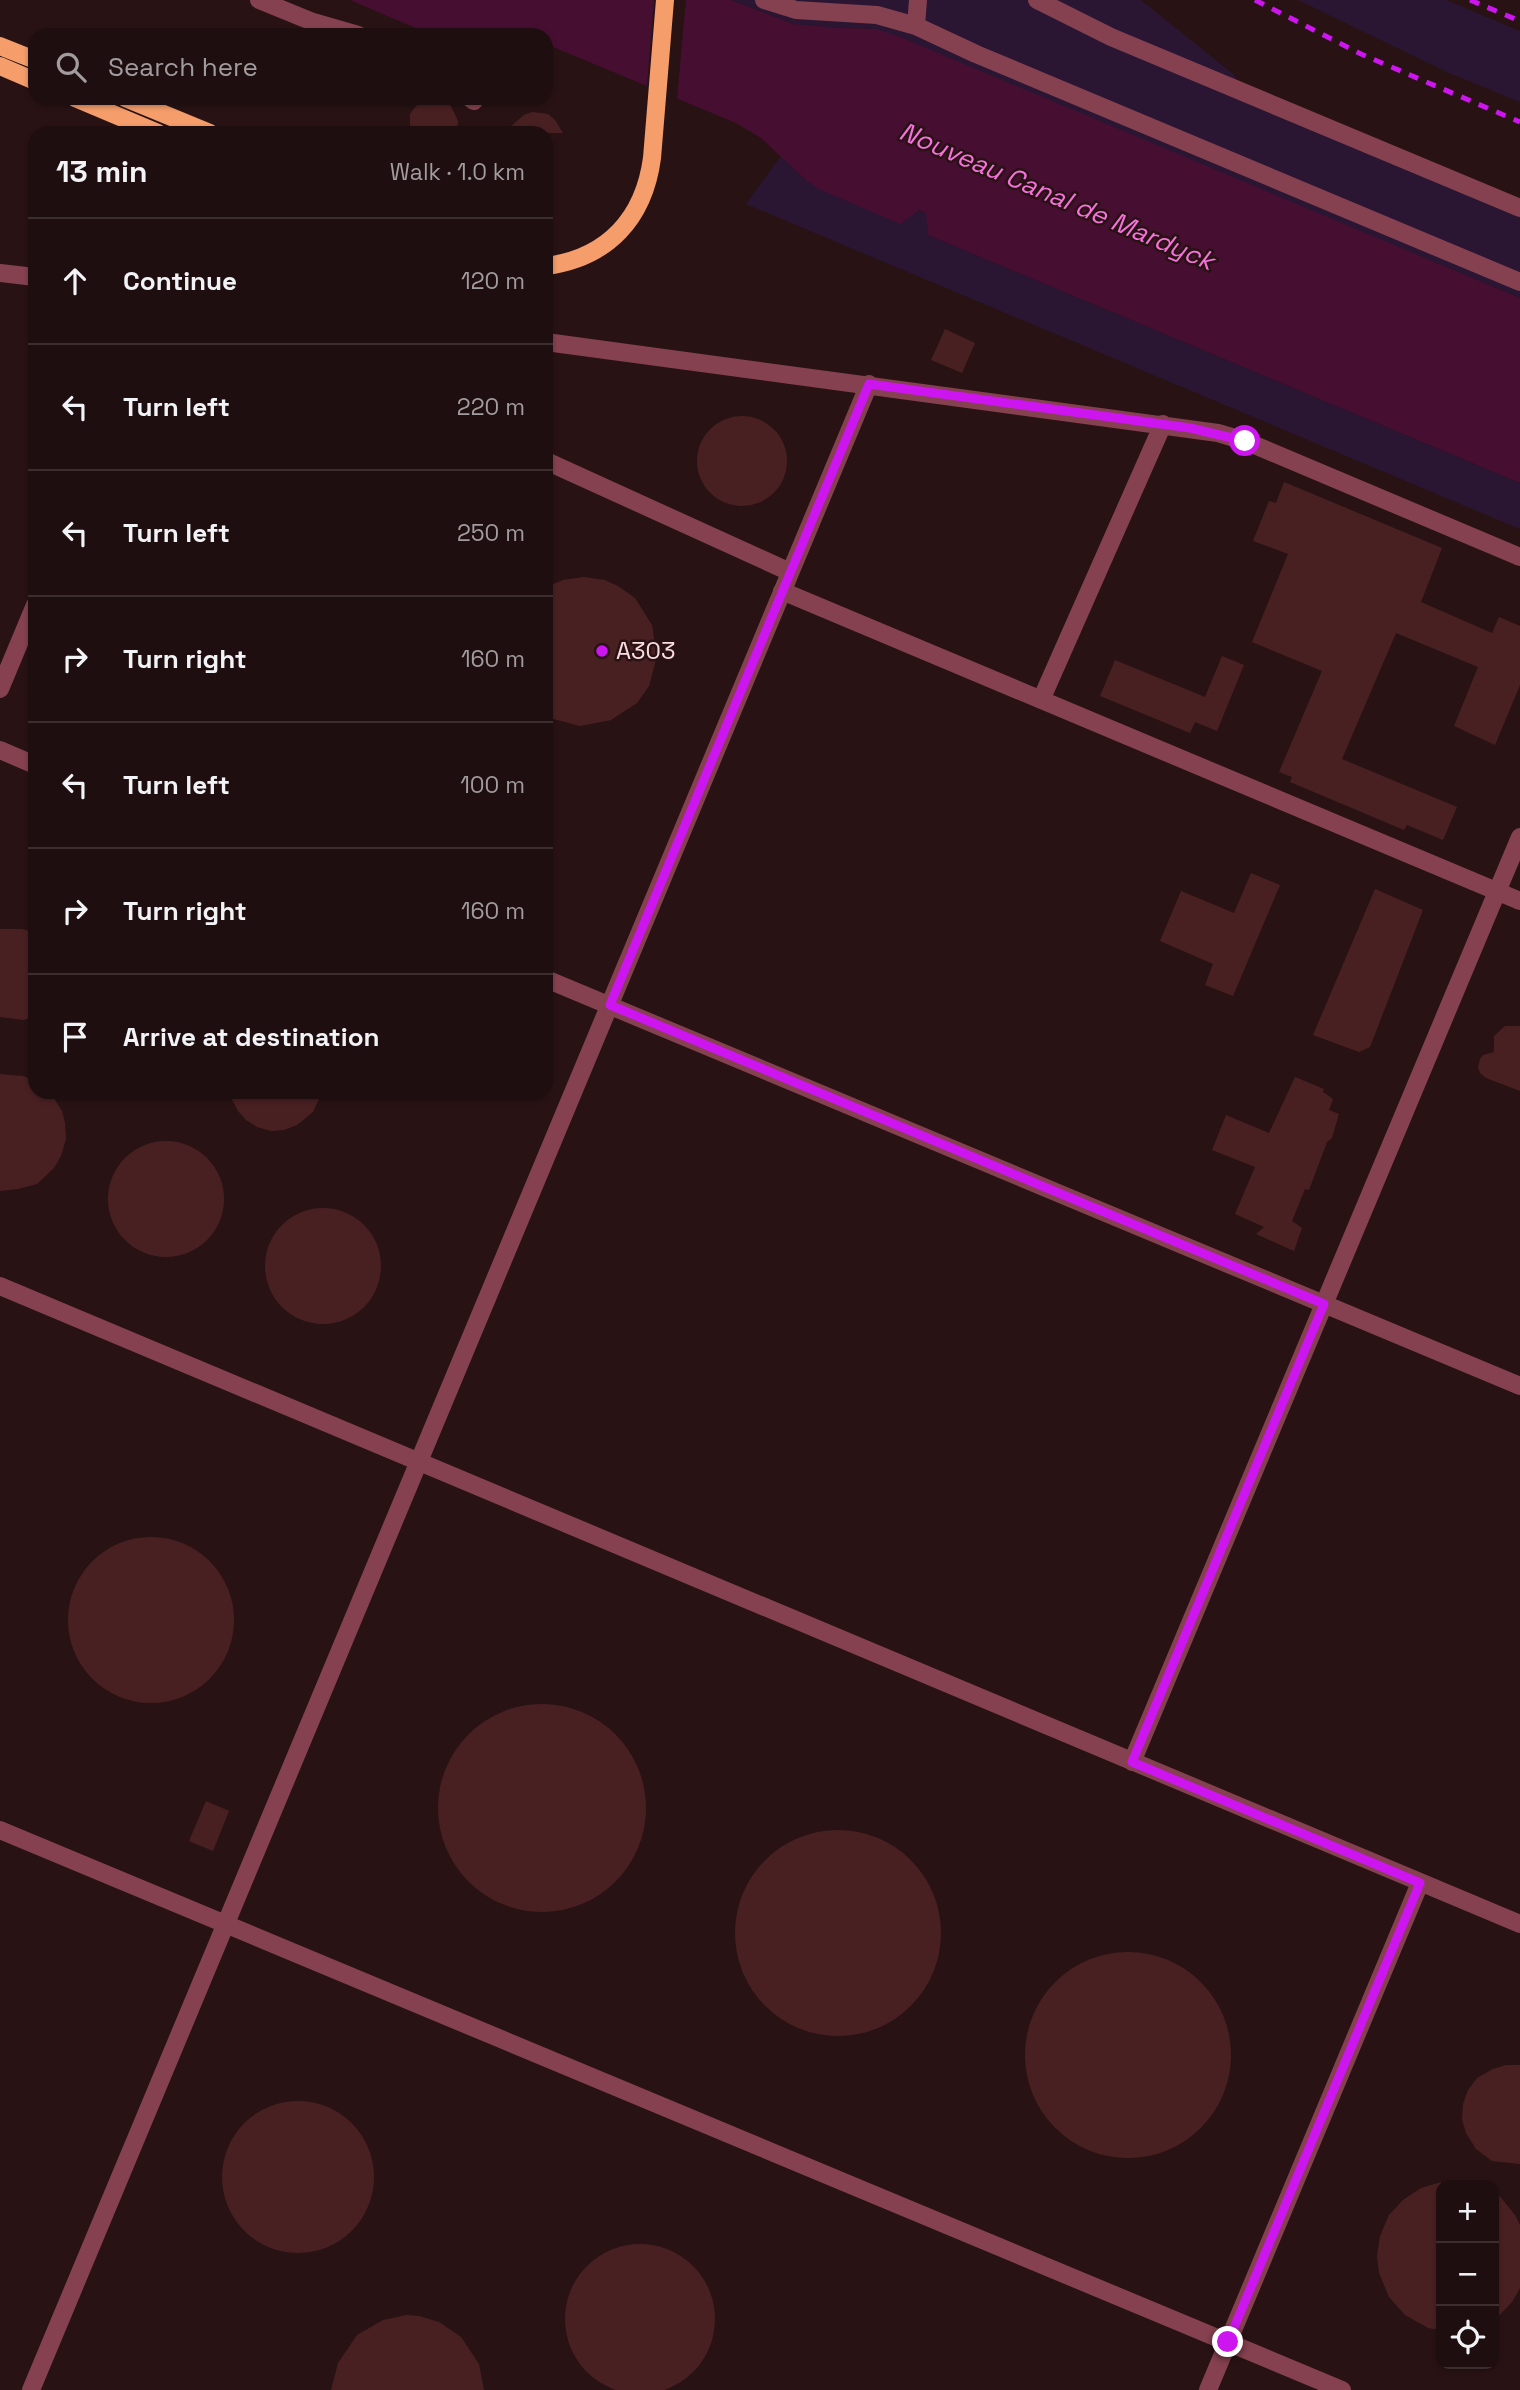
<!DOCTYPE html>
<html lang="en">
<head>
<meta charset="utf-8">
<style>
	body { margin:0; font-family:"Space Grotesk",sans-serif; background:#271718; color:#f1f3f6 }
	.controls { position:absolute; right:21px; bottom:21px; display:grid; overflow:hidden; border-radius:14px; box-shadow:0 2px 5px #0004 }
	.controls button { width:63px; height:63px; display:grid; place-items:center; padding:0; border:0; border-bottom:2px solid #3c2e2f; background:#1f0e0f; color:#f1f3f6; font:35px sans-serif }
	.stop { position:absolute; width:21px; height:21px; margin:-16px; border:5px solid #cd15f0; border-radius:50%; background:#fff }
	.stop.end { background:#cd15f0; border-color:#fff; box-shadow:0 2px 7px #0008 }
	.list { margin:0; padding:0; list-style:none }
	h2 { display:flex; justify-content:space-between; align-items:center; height:91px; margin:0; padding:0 28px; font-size:30px }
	h2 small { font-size:23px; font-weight:400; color:#a19c9e }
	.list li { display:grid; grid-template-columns:46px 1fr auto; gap:21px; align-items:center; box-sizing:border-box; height:126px; padding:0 28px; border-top:2px solid #3c2e2f }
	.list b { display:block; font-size:26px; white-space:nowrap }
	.list em { font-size:23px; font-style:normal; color:#a19c9e }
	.icon { flex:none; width:38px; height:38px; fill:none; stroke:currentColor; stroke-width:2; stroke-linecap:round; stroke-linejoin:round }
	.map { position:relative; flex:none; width:1520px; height:2390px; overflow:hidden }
	.search { position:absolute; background:#1f0e0f; box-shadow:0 2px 5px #0004; left:28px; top:28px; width:525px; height:77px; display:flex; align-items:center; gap:18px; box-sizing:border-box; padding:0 24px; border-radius:21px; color:#a19c9e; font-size:26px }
	.panel { position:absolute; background:#1f0e0f; box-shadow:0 2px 5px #0004; left:28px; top:126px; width:525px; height:973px; border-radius:21px }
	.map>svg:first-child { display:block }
</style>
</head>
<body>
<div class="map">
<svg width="1520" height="2390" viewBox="0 0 1520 2390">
	<rect width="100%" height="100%" fill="#291214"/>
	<!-- green -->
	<path fill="#2a1632" d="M731 0H1141L1233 74 1255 103 1520 215V298L875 29 839 28 793 24Z
		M1298 0H1446L1520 31V102L1449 73Z
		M781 156 807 181 927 213 928 235 1520 483V529L746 204Z"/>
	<!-- water -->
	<path fill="#460f31" d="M350 0H731L793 24 839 28 876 29 900 37 1520 298V483L928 235 926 213 919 210 900 224 819 189 807 181 761 138 736 123 546 44V35L493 32 432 35Z"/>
	<!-- pier -->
	<path fill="#291214" d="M654 0H686L677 99 647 86Z"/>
	<!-- building -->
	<path fill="#492022" d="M428 98H437L451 106 458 121 457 133H410V114L420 101Z
		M532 112 548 114 555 120 563 133H503L524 115Z
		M945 329 975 343 962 373 931 360Z
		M697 461a45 45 0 1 1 90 0a45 45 0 1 1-90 0Z
		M1284 482 1442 548 1421 602 1492 633 1499 617 1520 626V685L1495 745 1454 726 1478 667 1396 633 1342 759 1457 807 1443 840 1407 825 1404 830 1290 782 1292 777 1279 772 1322 671 1252 642 1288 554 1253 541 1269 501 1276 503Z
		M583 577 605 580 618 586 635 598 652 625 657 656 649 686 637 703 611 720 580 726 546 717V587L563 580Z
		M1222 656 1244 665 1217 731 1195 722 1190 733 1100 696 1115 660 1205 697Z
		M1251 873 1280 885 1233 996 1205 985 1213 964 1160 941 1181 891 1234 913Z
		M1375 889 1423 910 1370 1047 1359 1052 1313 1035Z
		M0 929H22L35 933V1016L24 1020 0 1017Z
		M1505 1026H1520V1091L1486 1078 1480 1073 1478 1067 1480 1059 1483 1055 1494 1052V1036Z
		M0 1074 23 1076 35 1081V1092H49L52 1095 62 1111 65 1123 66 1139 61 1156 54 1168 37 1184 18 1189 0 1191Z
		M1295 1077 1324 1089 1323 1092 1333 1099 1329 1110 1339 1114 1332 1138 1327 1142 1309 1190 1305 1189 1292 1221 1302 1228 1294 1251 1256 1234 1264 1227 1235 1214 1255 1167 1212 1150 1226 1115 1269 1133Z
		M228 1092H322L313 1112 297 1125 284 1130 271 1131 257 1127 246 1120 238 1111Z
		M108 1199a58 58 0 1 1 116 0a58 58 0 1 1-116 0Z
		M265 1266a58 58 0 1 1 116 0a58 58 0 1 1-116 0Z
		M68 1620a83 83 0 1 1 166 0a83 83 0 1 1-166 0Z
		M438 1808a104 104 0 1 1 208 0a104 104 0 1 1-208 0Z
		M206 1801 229 1811 213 1851 189 1841Z
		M735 1933a103 103 0 1 1 206 0a103 103 0 1 1-206 0Z
		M1025 2055a103 103 0 1 1 206 0a103 103 0 1 1-206 0Z
		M1506 2065H1520V2164L1492 2161 1476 2149 1466 2133 1462 2119 1463 2104 1468 2090 1477 2078 1493 2069Z
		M222 2177a76 76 0 1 1 152 0a76 76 0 1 1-152 0Z
		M1441 2182V2330L1428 2328 1405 2315 1389 2297 1379 2273 1377 2256 1380 2236 1389 2215 1403 2200 1421 2188Z
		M1494 2189 1515 2215 1520 2225V2288L1512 2302 1494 2321Z
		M565 2319a75 75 0 1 1 150 0a75 75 0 1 1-150 0Z
		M406 2315 419 2316 439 2322 461 2337 479 2364 484 2390H331L338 2363 357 2335 383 2320Z"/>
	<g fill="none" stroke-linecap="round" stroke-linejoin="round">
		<!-- minor -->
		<path stroke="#854150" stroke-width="18" d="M259 0 313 22 358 35
			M764 0 796 10 877 15 916 26 918 0
			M1037 0 1111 37 1520 208
			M916 26 976 54 1520 282
			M470 98 474 101
			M0 273 35 277
			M546 342 1218 433 1245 441 1520 557
			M546 461 790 572
			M782 591 1520 901
			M0 689 35 605
			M1041 700 1163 424
			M0 750 35 765
			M546 979 1520 1386
			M0 1286 1520 1924
			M1132 1762 1520 837
			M0 1830 1342 2390
			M31 2390 869 384
			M1208 2390 1420 1883"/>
		<!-- major -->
		<path stroke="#f59d6b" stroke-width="18" d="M0 46 35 60
			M0 66 35 81
			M75 98 158 133
			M125 98 210 133
			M546 266C608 258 644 218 652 158L665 0"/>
		<!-- rail -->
		<path stroke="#cd15f0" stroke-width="5" stroke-dasharray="10 9" stroke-linecap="butt" d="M1255 0 1361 54 1520 122
			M1470 0 1520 21"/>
	</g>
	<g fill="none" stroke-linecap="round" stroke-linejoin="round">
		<!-- route -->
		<path stroke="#cd15f0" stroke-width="9" d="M1228 2342 1420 1883 1132 1762 1324 1304 610 1005 869 384 1190 428 1245 441"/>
	</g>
	<!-- markers -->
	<circle fill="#cd15f0" stroke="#291214" stroke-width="2.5" cx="602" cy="651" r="7"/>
	<g text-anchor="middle" stroke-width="5" stroke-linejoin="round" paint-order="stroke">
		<!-- poi labels -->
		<g font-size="24" fill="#fddce1" stroke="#291214" text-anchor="start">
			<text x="616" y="659">A303</text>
		</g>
		<!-- water labels -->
		<g font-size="26" font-style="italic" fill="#f671db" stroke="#291214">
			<text transform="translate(1057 196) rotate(23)" y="9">Nouveau Canal de Mardyck</text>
		</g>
	</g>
</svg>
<div class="controls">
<button>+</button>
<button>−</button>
<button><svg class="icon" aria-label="locate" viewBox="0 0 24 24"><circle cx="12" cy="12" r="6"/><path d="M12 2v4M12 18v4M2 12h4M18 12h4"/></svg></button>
</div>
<div class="stop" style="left:1245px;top:441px"></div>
<div class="stop end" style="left:1228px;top:2342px"></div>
<div class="search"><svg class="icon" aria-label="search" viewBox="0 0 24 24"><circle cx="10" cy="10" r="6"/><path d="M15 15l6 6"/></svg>Search here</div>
<section class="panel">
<h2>13 min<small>Walk · 1.0 km</small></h2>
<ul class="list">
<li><svg class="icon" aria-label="ahead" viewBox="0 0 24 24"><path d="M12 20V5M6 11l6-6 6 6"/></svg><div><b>Continue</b></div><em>120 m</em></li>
<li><svg class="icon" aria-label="left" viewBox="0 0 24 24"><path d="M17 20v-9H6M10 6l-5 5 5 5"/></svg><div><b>Turn left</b></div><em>220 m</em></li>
<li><svg class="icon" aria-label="left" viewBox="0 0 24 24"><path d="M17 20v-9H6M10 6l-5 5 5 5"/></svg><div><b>Turn left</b></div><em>250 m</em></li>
<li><svg class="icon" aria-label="right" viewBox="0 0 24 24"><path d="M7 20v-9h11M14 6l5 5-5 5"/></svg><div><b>Turn right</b></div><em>160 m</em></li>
<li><svg class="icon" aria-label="left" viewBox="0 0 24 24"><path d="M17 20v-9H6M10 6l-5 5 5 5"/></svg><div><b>Turn left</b></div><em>100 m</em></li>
<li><svg class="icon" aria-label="right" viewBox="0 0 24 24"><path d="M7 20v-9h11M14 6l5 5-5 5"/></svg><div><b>Turn right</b></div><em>160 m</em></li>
<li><svg class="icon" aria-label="arrive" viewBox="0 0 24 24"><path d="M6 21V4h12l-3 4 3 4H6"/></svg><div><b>Arrive at destination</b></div></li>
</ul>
</section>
</div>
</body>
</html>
